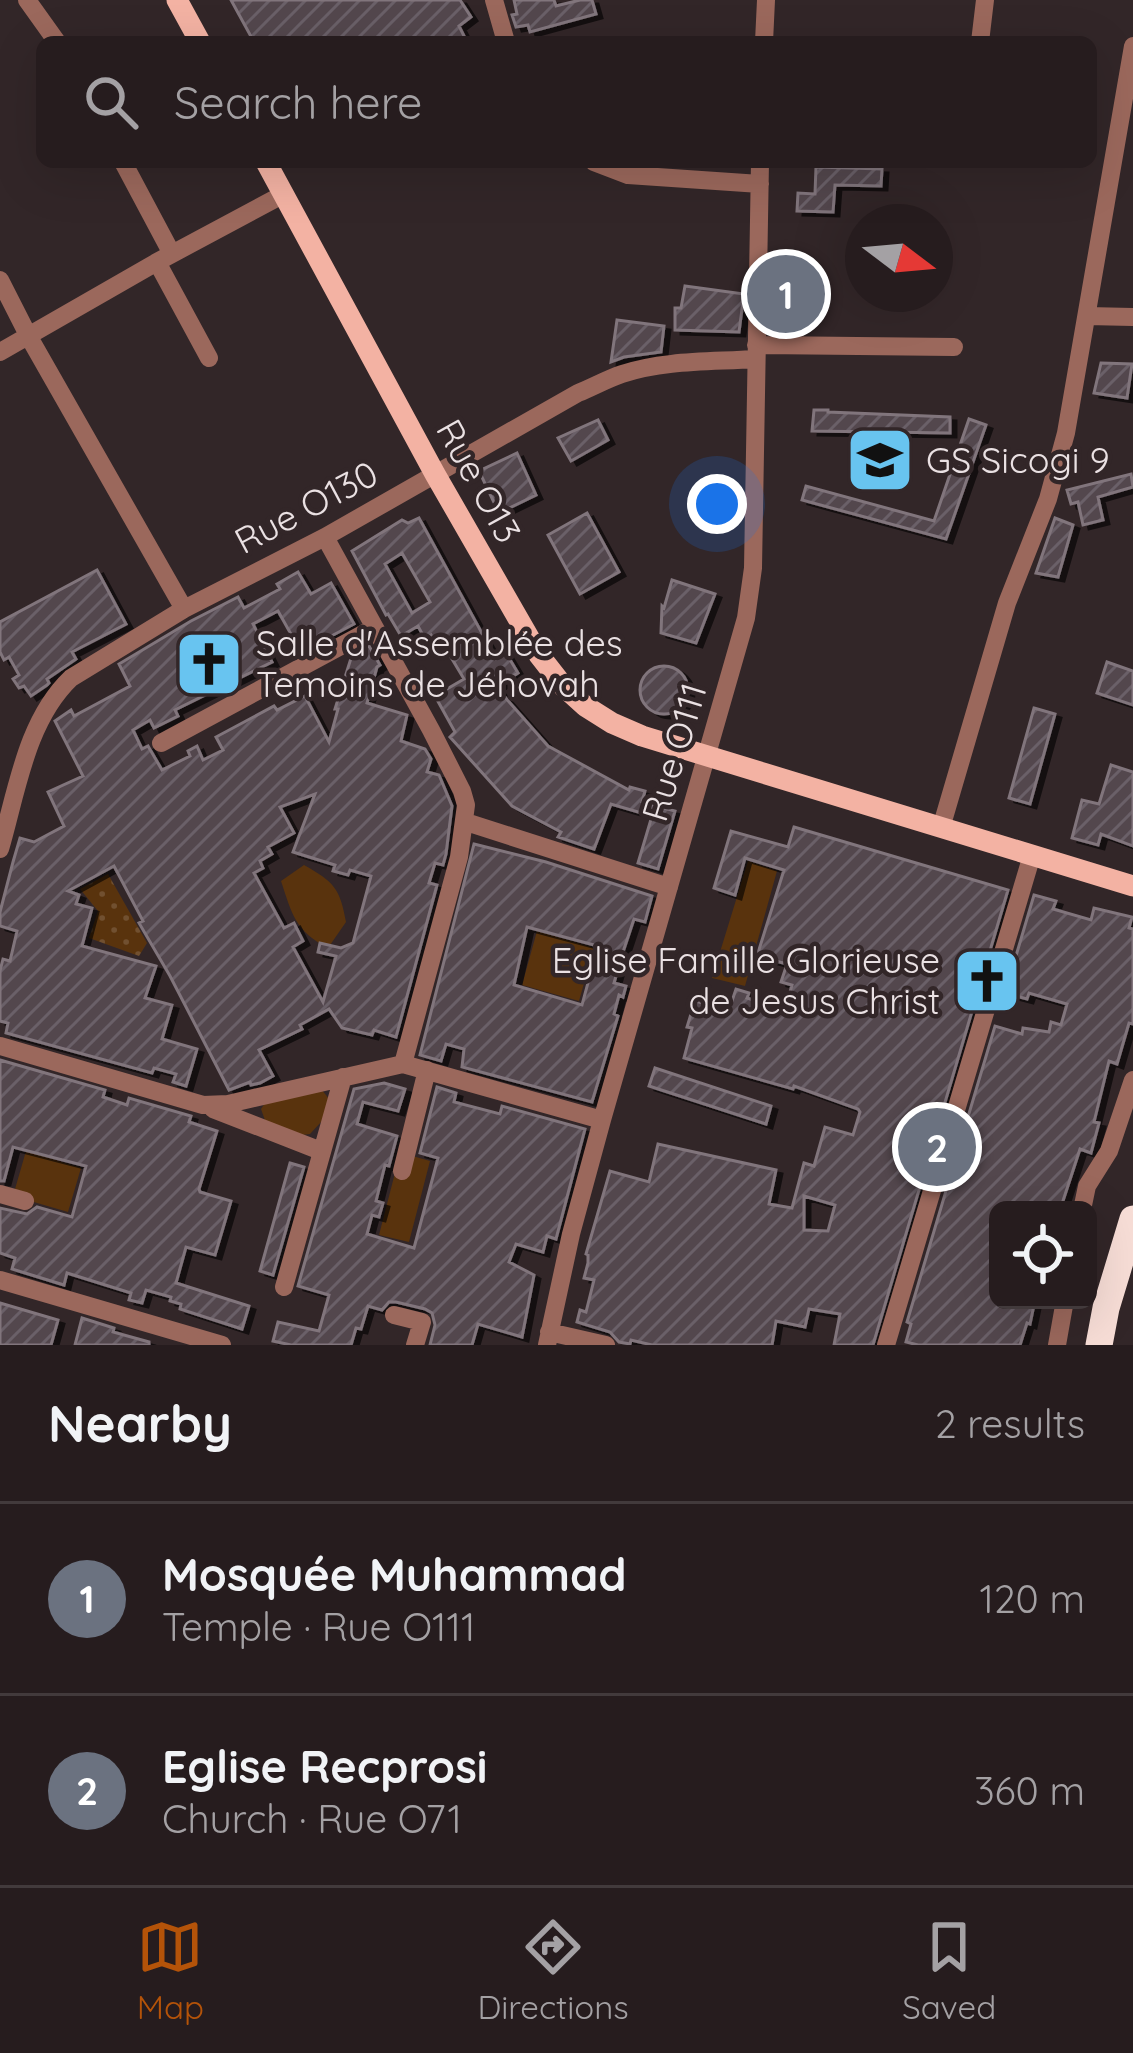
<!DOCTYPE html>
<html lang="en">
<head>
<meta charset="utf-8">
<style>
	body { margin:0; font-family:Quicksand,sans-serif; background:#2e2527; color:#f1f3f6 }
	.controls { position:absolute; right:36px; bottom:36px; display:grid; overflow:hidden; border-radius:18px; box-shadow:0 12px 48px #0002 }
	.controls button { width:108px; height:108px; display:grid; place-items:center; padding:0; border:0; border-bottom:3px solid #423a3c; background:#261c1e; color:#f1f3f6; font:60px sans-serif }
	.compass { position:absolute; left:845px; top:204px; width:108px; height:108px; border-radius:50%; background:#261c1e; box-shadow:0 12px 48px #0002; rotate:106deg }
	.you { position:absolute; left:717px; top:504px; width:42px; height:42px; margin:-30px; border:9px solid #fff; border-radius:50%; background:#1a73e8; box-shadow:0 0 0 18px #1a73e833 }
	.badge { display:grid; place-items:center; width:78px; height:78px; border-radius:50%; background:#b45309; color:#fff; font-size:39px; font-weight:700 }
	.pin { position:absolute; translate:-50% -50%; border:6px solid #fff; box-shadow:0 3px 12px #0006 }
	.list { margin:0; padding:0; list-style:none }
	h2 { display:flex; justify-content:space-between; align-items:center; height:156px; margin:0; padding:0 48px; font-size:51px }
	h2 small { font-size:39px; font-weight:400; color:#a4a1a4 }
	.list li { display:grid; grid-template-columns:78px 1fr auto; gap:36px; align-items:center; box-sizing:border-box; height:192px; padding:0 48px; border-top:3px solid #423a3c }
	.list b { display:block; font-size:45px; white-space:nowrap }
	.list p { margin:0; font-size:39px; white-space:nowrap; color:#a4a1a4 }
	.list em { font-size:39px; font-style:normal; color:#a4a1a4 }
	.icon { flex:none; width:66px; height:66px; fill:none; stroke:currentColor; stroke-width:2; stroke-linecap:round; stroke-linejoin:round }
	.map { position:relative; flex:none; width:1133px; height:1345px; overflow:hidden }
	.search { position:absolute; background:#261c1e; box-shadow:0 12px 48px #0002; left:36px; right:36px; top:36px; height:132px; display:flex; align-items:center; gap:30px; box-sizing:border-box; padding:0 42px; border-radius:18px; color:#a4a1a4; font-size:45px }
	.sheet { height:540px; background:#261c1e }
	nav { display:flex; justify-content:space-around; align-items:center; box-sizing:border-box; height:168px; border-top:3px solid #423a3c; background:#261c1e; font-size:33px; color:#a4a1a4 }
	nav a { display:grid; justify-items:center; gap:6px }
	nav .on { color:#b45309 }
	.map>svg:first-child { display:block }
</style>
</head>
<body>
<div class="map">
<svg width="1133" height="1345" viewBox="0 0 1133 1345">
	<defs>
		<pattern id="park-dots" width="8" height="8" patternUnits="userSpaceOnUse" patternTransform="scale(3)"><rect width="8" height="8" fill="#59330d"/><path d="M2 2h.1M6 6h.1" fill="none" stroke="#715030" stroke-width="1.8" stroke-linecap="round"/></pattern>
		<pattern id="building-hatch" width="6" height="6" patternUnits="userSpaceOnUse" patternTransform="scale(3)"><rect width="6" height="6" fill="#52464e"/><path d="M-1 1l2-2M0 6l6-6M5 7l2-2" fill="none" stroke="#6b6067"/></pattern>
		<filter id="shadow"><feDropShadow dx="6" dy="4" stdDeviation="0" flood-color="#0009"/></filter>
	</defs>
	<rect width="100%" height="100%" fill="#322628"/>
	<!-- green -->
	<path fill="#59330d" d="M748 861 777 871 745 986 712 978Z
		M304 865C334 882 340 888 346 922L328 948C295 931 292 914 281 881Z
		M537 931 594 948 579 1001 522 985Z
		M321 1089 330 1100 322 1121 310 1134 294 1136 267 1126 261 1109 267 1100Z
		M26 1151 81 1168 68 1212 13 1196Z
		M409 1155 430 1161 409 1242 379 1235 395 1173Z"/>
	<!-- park -->
	<path fill="url(#park-dots)" d="M108 874 147 943 139 956 89 938 98 911 80 889Z"/>
	<!-- building -->
	<path fill="url(#building-hatch)" stroke="#81757c" stroke-width="3" fill-rule="evenodd" filter="url(#shadow)" d="M231 0H460L471 17 459 26 467 42H254Z
		M514 0H554L556 6 580 0H592L596 14 530 32 528 25 516 27 512 15 517 14Z
		M816 167 882 169 881 186 835 185 833 212 797 211 798 193 815 194Z
		M685 286 744 294 739 332 675 330V308H681Z
		M617 320 664 326 661 352 624 357 611 362Z
		M1101 363 1132 364 1127 398 1094 393Z
		M814 410H828V412L950 417V433L812 431Z
		M969 419 986 425 946 539 802 500 806 486 934 521Z
		M598 420 608 440 571 461 558 438Z
		M517 453 536 495 499 513 479 471Z
		M1131 474 1133 487 1098 497 1103 520 1083 525 1078 502 1071 504 1067 490Z
		M587 513 619 572 580 594 548 535Z
		M419 518 496 659 506 653 518 673 496 687 548 746 629 790 630 787 645 791 642 802 675 811 658 869 638 863 652 816 611 804 594 849 558 837 561 832 512 806 450 737 455 732 435 696 464 679 446 649 440 652 431 635 425 639 418 626 401 636 388 614 386 615 352 551 402 520 408 523ZM402 553 430 602 412 613 385 564Z
		M1055 518 1073 525 1058 577 1036 573Z
		M97 570 126 624 72 652 76 659 47 679 49 683 47 685 31 696 24 686 19 688 13 679 19 675 9 657 4 660 0 652V622Z
		M298 572 311 594 331 583 354 624 301 652 278 611 253 624 272 662 175 710 178 716 154 728 150 720 133 730 142 749 148 746 162 770 190 756 188 751 197 746 203 760 223 750 216 737 274 706 277 710 305 696 329 742 338 709H335L352 655 369 646 380 665 377 667 367 703 407 715 401 741 425 749 431 759 427 772 439 775 452 806 446 854 443 865 435 863 429 883 437 885 396 1037 374 1030 372 1035 342 1028 329 1009 300 1025 302 1029 259 1050 273 1076 260 1083 251 1085 250 1082 229 1090 170 976 139 923 143 921 114 866 68 891 79 895 76 904 92 908 82 946 156 966 145 998 172 1005 162 1039 197 1049 186 1086 173 1082 176 1074 154 1068 152 1073 6 1033 8 1023 0 1021V971L3 959 10 961 17 931 0 926V912L13 862 20 838 34 842 64 826 48 792 83 776 55 721 71 710 74 716 130 686 119 664 191 621 238 597 244 608 280 589 277 584ZM315 794 293 852 335 865 333 871 348 875 350 870 371 876 353 943 341 948 320 943 318 952 336 956 323 1002 293 947 303 941 294 923 284 928 254 873 263 868 260 861 272 854 268 847 294 833 280 807Z
		M672 580 715 594 696 643 661 633 662 606 664 608Z
		M1107 662 1133 671V705L1097 693Z
		M640 690a24 24 0 1 1 48 0a24 24 0 1 1-48 0Z
		M1034 708 1055 714 1030 804 1009 798Z
		M1111 765 1133 772V846L1101 834 1098 845 1072 838 1082 800 1099 804Z
		M794 827 1008 890 873 1345H834L840 1314 809 1309 805 1327 776 1321 772 1345H652L631 1340 630 1344 619 1342 610 1332 577 1322 580 1310 586 1312 594 1280 584 1278 588 1263V1255L586 1254 610 1171 649 1182 658 1144 776 1170 769 1204 792 1208 804 1163 814 1166 825 1127 853 1135 860 1112 858 1109 794 1086 793 1089 684 1058 692 1028 687 1027 695 1001 729 1010 736 989 749 993 747 998 785 1010 792 985 781 982 787 964 757 956 784 870 745 858 735 895 714 888 731 831 788 847ZM804 1196 835 1205 828 1231 804 1230Z
		M474 844 546 862 652 896 645 922 634 919 623 952 614 983 626 986 623 997 619 995 614 1014 618 1016 592 1102 462 1067 464 1049 446 1044 441 1061 420 1055ZM527 927 598 946 582 1005 514 985Z
		M1034 895 1056 901 1053 909 1091 920 1094 908 1132 917 1129 928 1133 929V1024L1129 1023 1117 1064 1109 1061 1094 1122 1099 1123 1091 1153 1080 1149 1060 1210H998V1300H1035L1030 1324 1027 1323 1020 1345H918L906 1342 911 1324 907 1322 995 1026 1022 1034 1023 1028 1049 1032 1051 1022 1061 1025 1067 1004 1029 993 1027 999 1005 993Z
		M0 1060 105 1090 103 1097 127 1105 129 1098 191 1116 189 1122 217 1131 199 1189 200 1192 231 1201 215 1255 186 1247 176 1283 249 1306 242 1329 180 1309 181 1304 170 1301 171 1297 146 1290 142 1303 129 1300 131 1293 67 1273 64 1285 12 1269 15 1258 0 1253V1208L27 1214 37 1207 72 1217 86 1166 13 1147 4 1181H0Z
		M655 1068 771 1106 766 1124 649 1086Z
		M384 1083 405 1089 398 1111 363 1102 357 1124 397 1136 389 1166 385 1165 376 1201 383 1203 379 1217 372 1215 367 1234 414 1248 438 1158 420 1153 437 1087 456 1093 454 1102 500 1114 502 1106 585 1129 556 1239 547 1236 543 1252 516 1244 509 1262 534 1275 522 1337 478 1324 472 1345H430L435 1325 432 1313 425 1309 396 1302H389L382 1310 368 1306 361 1329 356 1328 351 1345H291L273 1341 278 1322 319 1331 329 1295 298 1286 354 1089Z
		M290 1163 304 1167 273 1275 260 1271Z
		M0 1303 58 1320 51 1345H0Z
		M82 1318 114 1328 113 1332 149 1342V1345H75Z"/>
	<g fill="none" stroke-linecap="round" stroke-linejoin="round">
		<!-- minor -->
		<path stroke="#9b685c" stroke-width="18" d="M27 0 57 42
			M494 0 506 42
			M764 42 766 0
			M980 42 985 0
			M123 162 172 254
			M594 162 628 175 760 184
			M157 262 209 358
			M0 280 29 337 184 609
			M1087 316 1133 317
			M756 345 954 347
			M0 352 157 262 284 194
			M325 537 431 730 462 791 466 805 459 857 403 1064
			M161 743 374 628
			M466 822 669 887
			M941 828 1007 603 1048 499 1066 433 1133 46
			M0 849C17 791 26 721 71 678L184 609 325 537 578 393C593 387 607 379 622 374 664 360 712 362 755 359
			M0 1046 203 1105 228 1104 403 1064 602 1120
			M213 1109 321 1151
			M402 1171 427 1070
			M0 1194 25 1201
			M1082 1210 1087 1186 1109 1151 1133 1080
			M0 1280 222 1345
			M284 1287 343 1077
			M394 1315 422 1322 415 1345
			M549 1332 606 1345
			M547 1345 571 1234 602 1120 746 618 753 568 760 162
			M886 1345 1032 855
			M1057 1345 1065 1300"/>
		<!-- major -->
		<path stroke="#f3b2a3" stroke-width="21" d="M177 0 200 42
			M266 162 435 474 539 655 564 687 585 706 612 723 642 736 1133 886"/>
		<!-- highway -->
		<path stroke="#f7ddd6" stroke-width="27" d="M1099 1345 1106 1308 1133 1219"/>
	</g>
	<!-- icons -->
	<defs>
		<symbol id="school-square" viewBox="-11 -11 22 22"><rect x="-9" y="-9" width="18" height="18" rx="4" fill="#68c4f0" stroke="#322628"/><path d="M0-5L7-2L0 1L-7-2ZM-4 1L0 2.5L4 1V4Q0 6-4 4Z" fill="#111"/></symbol>
		<symbol id="church-square" viewBox="-11 -11 22 22"><rect x="-9" y="-9" width="18" height="18" rx="4" fill="#68c4f0" stroke="#322628"/><path d="M-1.2-6h2.4v3.5h3.3v2.4h-3.3V6h-2.4V-.1h-3.3v-2.4h3.3Z" fill="#111"/></symbol>
	</defs>
	<g fill-rule="evenodd">
		<use href="#school-square" x="842" y="422" width="76" height="76"/>
		<use href="#church-square" x="171" y="626" width="76" height="76"/>
		<use href="#church-square" x="949" y="943" width="76" height="76"/>
	</g>
	<g text-anchor="middle" stroke-width="9" stroke-linejoin="round" paint-order="stroke">
		<!-- poi labels -->
		<g font-size="36" fill="#eae1e3" stroke="#322628" text-anchor="start">
			<text x="926" y="473">GS Sicogi 9</text>
			<text x="256" y="656">Salle d'Assemblée des<tspan x="256" dy="41">Temoins de Jéhovah</tspan></text>
			<text x="940" y="973" text-anchor="end">Eglise Famille Glorieuse<tspan x="940" dy="41">de Jesus Christ</tspan></text>
		</g>
		<!-- street labels -->
		<g font-size="36" fill="#eae1e3" stroke="#322628">
			<text transform="translate(479 481) rotate(61)" y="13">Rue O13</text>
			<text transform="translate(306 507) rotate(-28)" y="13">Rue O130</text>
			<text transform="translate(674 752) rotate(-73)" y="13">Rue O111</text>
		</g>
	</g>
</svg>
<div class="controls">
<button><svg class="icon" aria-label="locate" viewBox="0 0 24 24"><circle cx="12" cy="12" r="6"/><path d="M12 2v4M12 18v4M2 12h4M18 12h4"/></svg></button>
</div>
<svg class="compass" viewBox="-18 -18 36 36"><path d="M0-13l5 13h-10z" fill="#e53935"/><path d="M0 13l5-13h-10z" fill="#a4a1a4"/></svg>
<div class="you"></div>
<div class="pin badge" style="left:786px;top:294px;background:#6b7280">1</div>
<div class="pin badge" style="left:937px;top:1147px;background:#6b7280">2</div>
<div class="search"><svg class="icon" aria-label="search" viewBox="0 0 24 24"><circle cx="10" cy="10" r="6"/><path d="M15 15l6 6"/></svg>Search here</div>
</div>
<section class="sheet">
<h2>Nearby<small>2 results</small></h2>
<ul class="list">
<li><span class="badge" style="background:#6b7280">1</span><div><b>Mosquée Muhammad</b><p>Temple · Rue O111</p></div><em>120 m</em></li>
<li><span class="badge" style="background:#6b7280">2</span><div><b>Eglise Recprosi</b><p>Church · Rue O71</p></div><em>360 m</em></li>
</ul>
</section>
<nav>
<a class="on"><svg class="icon" aria-label="map" viewBox="0 0 24 24"><path d="M3 6l6-2 6 2 6-2v14l-6 2-6-2-6 2zM9 4v14M15 6v14"/></svg>Map</a>
<a><svg class="icon" aria-label="directions" viewBox="0 0 24 24"><path d="M12 3l9 9-9 9-9-9zM9 14v-3h6M13 9l2 2-2 2"/></svg>Directions</a>
<a><svg class="icon" aria-label="saved" viewBox="0 0 24 24"><path d="M7 4h10v16l-5-4-5 4z"/></svg>Saved</a>
</nav>
</body>
</html>
